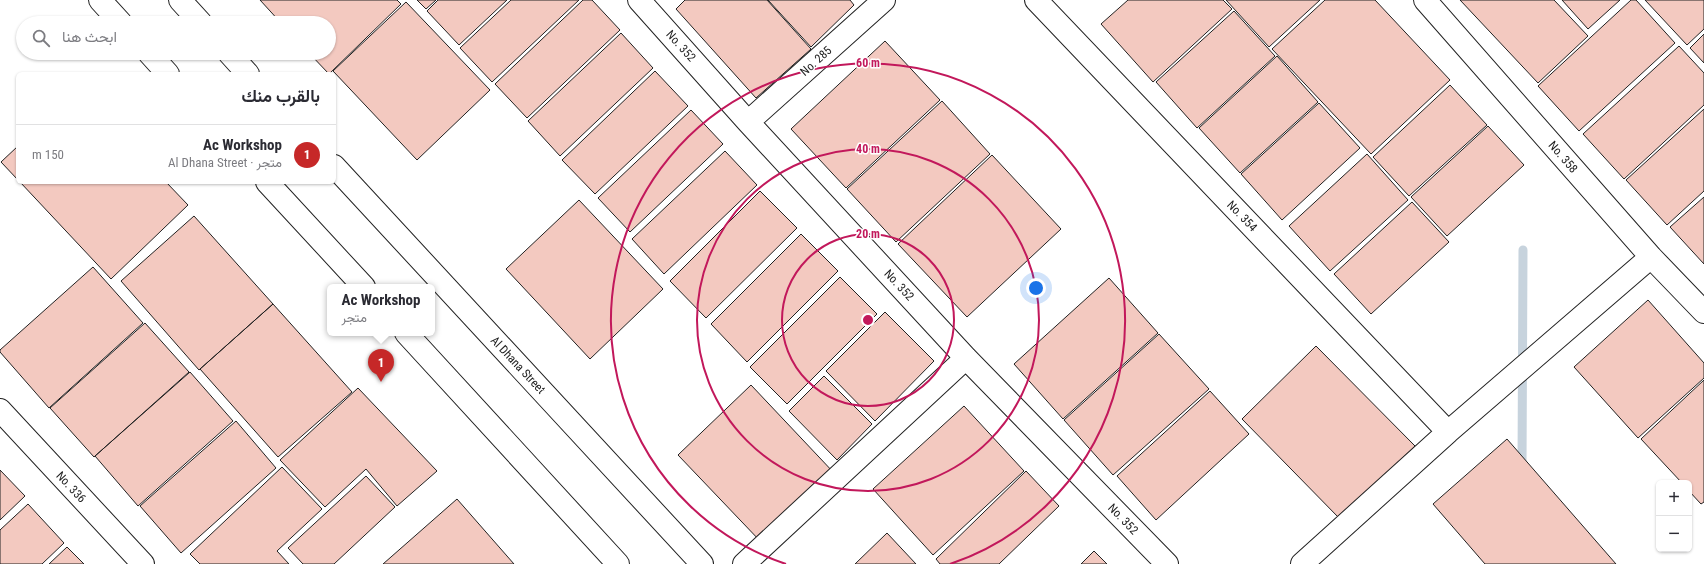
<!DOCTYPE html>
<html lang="ar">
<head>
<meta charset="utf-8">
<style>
	body { margin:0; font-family:"Roboto Condensed",Vazirmatn,sans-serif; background:#f2f2f3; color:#2b2b33; direction:rtl }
	.controls { position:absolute; right:12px; bottom:12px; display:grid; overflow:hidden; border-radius:6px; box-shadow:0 1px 3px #0004 }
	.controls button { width:36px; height:36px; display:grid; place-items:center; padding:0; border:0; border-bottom:1px solid #e1e1e2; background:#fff; color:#2b2b33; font:20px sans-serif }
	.you { position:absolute; left:1036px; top:288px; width:14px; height:14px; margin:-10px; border:3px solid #fff; border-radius:50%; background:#1a73e8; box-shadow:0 0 0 6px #1a73e833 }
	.badge { display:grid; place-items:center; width:26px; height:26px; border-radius:50%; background:#c62828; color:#fff; font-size:13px; font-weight:700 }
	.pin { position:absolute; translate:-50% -33px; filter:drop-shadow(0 1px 2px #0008) }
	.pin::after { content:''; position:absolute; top:21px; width:14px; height:12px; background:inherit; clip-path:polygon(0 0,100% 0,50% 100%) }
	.popup { position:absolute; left:327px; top:284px; width:108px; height:52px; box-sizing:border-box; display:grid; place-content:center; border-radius:6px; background:#fff; filter:drop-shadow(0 1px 3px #0005); font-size:13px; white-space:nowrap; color:#7c7c81 }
	.popup b { font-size:15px; color:#2b2b33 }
	.popup::after { content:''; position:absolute; left:50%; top:100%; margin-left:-8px; border:8px solid transparent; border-top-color:#fff }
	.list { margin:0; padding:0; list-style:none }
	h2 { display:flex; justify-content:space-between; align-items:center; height:52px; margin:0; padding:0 16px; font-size:17px }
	h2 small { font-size:13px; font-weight:400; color:#7c7c81 }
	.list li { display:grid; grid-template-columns:26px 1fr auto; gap:12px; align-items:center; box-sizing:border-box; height:60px; padding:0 16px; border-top:1px solid #e1e1e2 }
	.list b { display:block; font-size:15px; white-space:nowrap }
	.list p { margin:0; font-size:13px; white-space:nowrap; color:#7c7c81 }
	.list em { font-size:13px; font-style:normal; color:#7c7c81 }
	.icon { flex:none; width:22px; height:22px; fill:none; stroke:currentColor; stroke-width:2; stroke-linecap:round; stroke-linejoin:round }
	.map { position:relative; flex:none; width:1704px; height:564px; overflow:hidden; direction:ltr }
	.search { position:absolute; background:#fff; box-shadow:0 1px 3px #0004; left:16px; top:16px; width:320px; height:44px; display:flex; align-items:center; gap:10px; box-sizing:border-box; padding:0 14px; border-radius:22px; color:#7c7c81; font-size:15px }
	.panel { position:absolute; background:#fff; box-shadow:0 1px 3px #0004; left:16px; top:72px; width:320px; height:112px; border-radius:6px; direction:rtl }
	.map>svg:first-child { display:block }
</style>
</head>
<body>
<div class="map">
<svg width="1704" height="564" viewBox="0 0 1704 564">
	<rect width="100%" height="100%" fill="#fff"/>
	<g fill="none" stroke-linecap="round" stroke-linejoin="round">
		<!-- stream -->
		<path stroke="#c7d3dd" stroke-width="9" d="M1522 468 1523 250"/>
	</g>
	<!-- building -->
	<path fill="#f3c9c0" stroke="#222" d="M260 0H397L401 4 329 74 309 53H329V23H281Z
		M417 0H436L426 9Z
		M438 0H507L459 45 427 11Z
		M511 0H579L492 82 460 48Z
		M583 0H592L620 30 527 118 495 84Z
		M685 0H767L811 49 756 98 676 9Z
		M768 0H850L854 5 811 47Z
		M1128 0H1223L1232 9 1153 82 1101 24Z
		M1226 0H1320L1269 47Z
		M1325 0H1375L1450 80 1371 154 1272 49Z
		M1460 0H1554L1588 36 1538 83Z
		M1562 0H1620L1588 29Z
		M1631 0H1636L1675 43 1579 131 1538 86Z
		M1645 0H1704V29L1687 45Z
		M406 2 490 90 417 160 333 71Z
		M1234 11 1275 56 1197 128 1156 82Z
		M621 33 653 68 560 156 528 121Z
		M1704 34V63L1690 48Z
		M885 41 940 100 846 188 791 129Z
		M1679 46 1704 73V105L1624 179 1583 134Z
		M1277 56 1318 102 1240 173 1199 128Z
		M655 71 688 106 595 194 562 160Z
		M1450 85 1487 125 1409 196 1373 157Z
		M942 101 990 154 896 242 847 189Z
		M1319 103 1360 148 1282 220 1241 174Z
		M1704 109V191L1667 225 1626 180Z
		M691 110 723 144 630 232 598 198Z
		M1488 126 1524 165 1447 236 1411 197Z
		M18 146V180L1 162Z
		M725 151 757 185 664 274 632 239Z
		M1367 154 1408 200 1330 271 1289 226Z
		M992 155 1061 229 967 317 898 244Z
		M20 182H166L188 205 111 279Z
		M760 191 797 228 706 318 670 281Z
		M1704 197V264L1670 227Z
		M579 200 663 289 590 359 506 269Z
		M1412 202 1449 242 1371 314 1334 274Z
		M194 216 273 304 199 370 121 281Z
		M801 234 838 271 747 362 711 324Z
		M93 267 143 323 49 408 0 352V350Z
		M840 277 877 314 787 404 750 367Z
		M1109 278 1158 333 1063 419 1014 364Z
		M1648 300 1704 363V378L1638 438 1574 367Z
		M273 304 352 392 278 457 200 369Z
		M885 312 934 361 875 421 826 371Z
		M145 323 189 372 94 457 50 408Z
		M1159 334 1209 389 1113 475 1064 420Z
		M1316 346 1415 446 1340 519 1242 419Z
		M190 372 233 421 138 506 95 456Z
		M824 376 872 424 837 460 789 411Z
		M1704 380V502L1701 504 1689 491V483H1682L1641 439Z
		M751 385 835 474 762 543 678 455Z
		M358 388 437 471 397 506 366 469 325 507 280 460Z
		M1210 391 1249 434 1156 520 1117 476Z
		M964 406 1024 471 933 555 873 489Z
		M236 421 276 468 181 553 140 506Z
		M1507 439 1616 564H1485L1433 504Z
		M282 467 322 509 277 551 289 564H200L190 554Z
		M0 470 25 496 0 520Z
		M1026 471 1059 506 999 564H940L936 559Z
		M366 476 395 507 334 564H303L288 548Z
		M457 499 514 564H383Z
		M28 504 64 543 42 564H0V530Z
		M887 533 916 564H855Z
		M67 547 84 564H49Z
		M1094 551 1107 564H1081Z"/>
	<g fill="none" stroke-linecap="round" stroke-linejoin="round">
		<defs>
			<path id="minor" d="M100 0 121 23
				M180 0 201 23
				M639 0 748 122 966 358 1167 564
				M1036 0 1448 432
				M1425 0 1651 257 1704 312
				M149 53 168 74
				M229 53 248 74
				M748 122 884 0
				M334 166 702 564
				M267 182 364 287
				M406 333 618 564
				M0 410 143 564
				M744 564 966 358
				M1302 564 1448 432 1651 257"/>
		</defs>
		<!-- minor casing -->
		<use href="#minor" stroke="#222" stroke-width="24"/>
		<!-- minor -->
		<use href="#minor" stroke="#fff" stroke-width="22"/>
	</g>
	<!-- distance rings -->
	<g fill="none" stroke="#c2185b" stroke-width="2">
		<circle cx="868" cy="320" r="86"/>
		<circle cx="868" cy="320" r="171"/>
		<path d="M786 564A257 257 0 1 1 950 564"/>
	</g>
	<g text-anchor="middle" stroke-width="3" stroke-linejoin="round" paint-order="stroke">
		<!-- street labels -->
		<g font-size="12" fill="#222" stroke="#fff">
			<text transform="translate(681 46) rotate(48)" y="4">No. 352</text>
			<text transform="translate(816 61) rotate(-42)" y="4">No. 285</text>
			<text transform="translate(1563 157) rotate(49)" y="4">No. 358</text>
			<text transform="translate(1242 216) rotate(46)" y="4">No. 354</text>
			<text transform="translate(899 285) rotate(47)" y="4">No. 352</text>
			<text transform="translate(518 365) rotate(47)" y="4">Al Dhana Street</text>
			<text transform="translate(71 487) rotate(47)" y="4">No. 336</text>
			<text transform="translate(1123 519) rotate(46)" y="4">No. 352</text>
		</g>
	</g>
	<circle cx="868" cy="320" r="6" fill="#c2185b" stroke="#fff" stroke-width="2"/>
	<g font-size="12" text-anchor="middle" font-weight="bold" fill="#c2185b" stroke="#fff" stroke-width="3" stroke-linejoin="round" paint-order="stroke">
		<text x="868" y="67">60 m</text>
		<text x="868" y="153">40 m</text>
		<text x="868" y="238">20 m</text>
	</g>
</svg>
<div class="controls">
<button>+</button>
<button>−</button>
</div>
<div class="you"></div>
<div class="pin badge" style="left:381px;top:382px">1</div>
<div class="popup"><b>Ac Workshop</b>متجر</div>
<div class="search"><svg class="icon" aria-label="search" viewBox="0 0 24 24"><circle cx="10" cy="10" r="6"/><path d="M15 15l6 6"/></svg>ابحث هنا</div>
<section class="panel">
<h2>بالقرب منك<small></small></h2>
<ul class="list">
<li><span class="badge">1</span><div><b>Ac Workshop</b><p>متجر · Al Dhana Street</p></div><em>150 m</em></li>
</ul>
</section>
</div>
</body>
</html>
